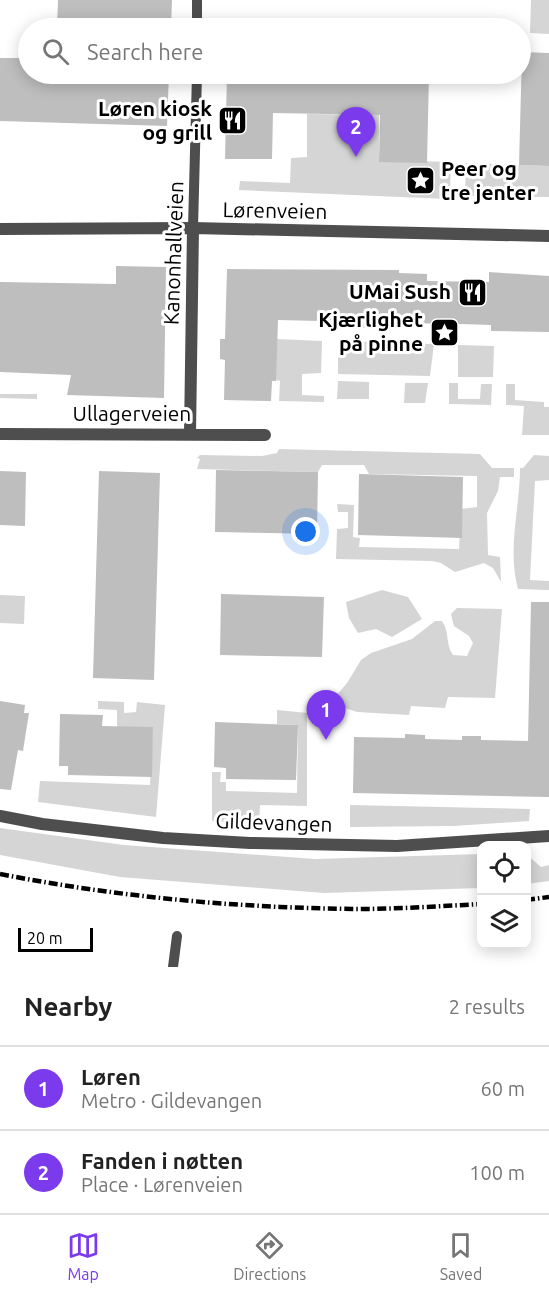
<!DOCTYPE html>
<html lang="en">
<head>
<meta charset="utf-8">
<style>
	body { margin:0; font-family:Ubuntu,sans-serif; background:#f6f6f6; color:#222 }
	.controls { position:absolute; right:18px; bottom:18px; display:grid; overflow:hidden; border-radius:12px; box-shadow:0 3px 15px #0003 }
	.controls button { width:54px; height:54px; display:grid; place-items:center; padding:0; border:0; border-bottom:2px solid #e0e0e0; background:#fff; color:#222; font:30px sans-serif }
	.scale { position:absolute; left:18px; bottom:15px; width:75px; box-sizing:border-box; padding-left:6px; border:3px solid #000; border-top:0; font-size:16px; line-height:21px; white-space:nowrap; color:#000; -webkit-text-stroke:4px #fff; paint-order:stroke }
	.you { position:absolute; left:306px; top:532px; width:21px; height:21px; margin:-15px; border:4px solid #fff; border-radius:50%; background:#1a73e8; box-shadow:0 0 0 9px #1a73e833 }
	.badge { display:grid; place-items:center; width:39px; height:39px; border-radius:50%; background:#7c3aed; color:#fff; font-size:20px; font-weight:700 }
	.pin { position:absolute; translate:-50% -50px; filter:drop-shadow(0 2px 3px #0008) }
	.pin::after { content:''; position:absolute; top:32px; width:21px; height:18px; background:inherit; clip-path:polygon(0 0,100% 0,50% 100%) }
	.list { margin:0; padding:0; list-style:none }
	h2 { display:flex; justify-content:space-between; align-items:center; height:78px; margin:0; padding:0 24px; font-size:26px }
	h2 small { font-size:20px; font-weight:400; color:#767676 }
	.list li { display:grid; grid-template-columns:39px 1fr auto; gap:18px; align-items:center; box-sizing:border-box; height:84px; padding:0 24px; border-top:2px solid #e0e0e0 }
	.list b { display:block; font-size:22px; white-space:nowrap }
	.list p { margin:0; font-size:20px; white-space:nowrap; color:#767676 }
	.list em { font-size:20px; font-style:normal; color:#767676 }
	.icon { flex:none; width:33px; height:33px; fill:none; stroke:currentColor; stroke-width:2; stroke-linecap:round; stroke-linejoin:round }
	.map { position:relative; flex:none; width:549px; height:967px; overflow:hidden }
	.search { position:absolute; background:#fff; box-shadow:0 3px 15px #0003; left:18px; right:18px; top:18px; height:66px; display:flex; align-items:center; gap:15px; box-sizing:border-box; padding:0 21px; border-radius:33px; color:#767676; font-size:22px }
	.sheet { height:246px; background:#fff }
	nav { display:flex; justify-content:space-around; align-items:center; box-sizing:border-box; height:84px; border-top:2px solid #e0e0e0; background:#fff; font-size:16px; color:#767676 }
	nav a { display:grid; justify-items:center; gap:3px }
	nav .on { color:#7c3aed }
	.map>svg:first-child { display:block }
</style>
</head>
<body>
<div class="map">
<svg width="549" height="967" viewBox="0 0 549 967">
	<rect width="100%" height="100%" fill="#fff"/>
	<!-- green -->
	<path fill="#d5d5d5" d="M531 0H549V34L530 33Z
		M307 114 379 115V160L451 162 450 193 447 199 239 190 240 181 290 183 291 158 307 157Z
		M466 163 549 166V197L465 196Z
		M276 339 322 341 321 373 302 374V395L324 396V402L279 401 280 381 276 380Z
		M338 341 434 344 430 376 338 374Z
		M458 345 494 346 493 377H458Z
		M338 381 369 382V399H337Z
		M405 383H428L425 403H404Z
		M449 383H458V399H480L481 384H492L491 405 449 404Z
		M506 384H515V400L544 402V407H549V435H522L524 406 506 405Z
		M0 394H37V399L0 398Z
		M279 449 480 454 492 468H514V477H500L498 491 487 513 488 555 500 557 501 582 493 568 484 563 455 572 441 563 432 561 336 559 337 529 348 528V512H338L337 504 354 505 353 537 360 538 359 547 459 549 461 509 477 507V476L369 474 364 465H322L318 472 197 469 200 459 197 458 200 455 262 456 277 453Z
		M534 455 549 456V480L535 481 530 580 549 581V590L518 589C507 549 520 508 520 468H523Z
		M382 590 408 597 422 619 392 637 376 629 358 633 349 618 346 602Z
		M0 595 25 596 24 624 0 623Z
		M457 608 502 609 495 698 448 697 445 708 411 706 409 715 357 712 330 703 347 683 361 660 371 653 412 639 435 621H442C450 632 445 644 453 655L467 656 473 643 469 636 454 626 451 614Z
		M98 701 124 702V713L136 712 137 702 165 705 156 817 38 802 40 781 150 785 153 727 117 728V710L98 709Z
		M277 710 307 713V806L260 805 259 825 212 821V772H221L220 782H226V791L297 793 298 725 277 724Z
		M350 805 530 809 529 821 454 826 350 827Z
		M0 828 124 845 315 859 481 854V888L324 893 120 877 0 855Z
		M526 854 541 867 549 865V881L527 884Z"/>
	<!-- building -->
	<path fill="#bebebe" d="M58 0H172L171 28H57Z
		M522 52 549 53V166L519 165Z
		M0 58H28V74H169L167 126 0 121Z
		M227 74H429L427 163 379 162 380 115 273 113 272 159H225Z
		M116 266 166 267 164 398 67 395 71 375 0 372V282L116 284Z
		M227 269 399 270V273L427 274V281L489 282V272L549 276V332L491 331V325L460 324 394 323V328L320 327V321L278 320 276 381H272L271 401 224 400 225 360 220 359V339H225Z
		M216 470 318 472 317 534 215 532Z
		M0 471 26 472 25 526 0 525Z
		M99 471 160 473 154 680 93 678Z
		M359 474 463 477 462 538 358 535Z
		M221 594 324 597 322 657 220 655Z
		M531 602H549V797L353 793 354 737 405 738V734L425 735V739L462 740V736H481V740L528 741Z
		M0 701 25 705 24 713H29L23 751 18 750 11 790 0 789Z
		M60 714 103 715 102 726 153 727 152 777 68 775V766H59Z
		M215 722 298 725 296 780 226 779V768L214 767Z"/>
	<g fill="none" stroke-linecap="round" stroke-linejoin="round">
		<!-- service -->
		<path stroke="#4e4e4e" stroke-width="10" d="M197 28V0
			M193 228 197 74
			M173 967 177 936"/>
		<!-- minor -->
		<path stroke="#4e4e4e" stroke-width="12" d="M0 434 265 435
			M190 434 193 228
			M0 816 42 824 163 838 250 843 397 846 549 836"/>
		<!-- tertiary -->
		<path stroke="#4e4e4e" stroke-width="12" d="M0 229 193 228 549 236"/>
		<!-- rail -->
		<path stroke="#000" stroke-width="4.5" stroke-dasharray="9 3 1.5 3" stroke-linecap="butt" d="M0 874C118 897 238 908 358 909 399 909 441 906 482 904
			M526 900 549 897"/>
	</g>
	<!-- icons -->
	<defs>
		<symbol id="restaurant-square" viewBox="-11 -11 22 22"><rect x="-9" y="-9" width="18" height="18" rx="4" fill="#000" stroke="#fff"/><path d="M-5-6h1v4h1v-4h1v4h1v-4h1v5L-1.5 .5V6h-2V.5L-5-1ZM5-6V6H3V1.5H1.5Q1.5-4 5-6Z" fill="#fff"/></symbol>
		<symbol id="sight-square" viewBox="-11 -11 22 22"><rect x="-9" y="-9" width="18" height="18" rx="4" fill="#000" stroke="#fff"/><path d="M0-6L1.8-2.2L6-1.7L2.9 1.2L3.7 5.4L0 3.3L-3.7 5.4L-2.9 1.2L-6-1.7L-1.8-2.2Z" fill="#fff"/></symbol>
	</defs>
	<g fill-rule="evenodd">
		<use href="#restaurant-square" x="216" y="104" width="33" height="33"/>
		<use href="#sight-square" x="404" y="164" width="33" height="33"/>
		<use href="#restaurant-square" x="456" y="276" width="33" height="33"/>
		<use href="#sight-square" x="428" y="316" width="33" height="33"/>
	</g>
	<g text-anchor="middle" stroke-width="6" stroke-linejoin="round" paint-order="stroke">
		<!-- poi labels -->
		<g font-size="21" font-weight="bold" fill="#000" stroke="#fff" text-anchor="end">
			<text x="212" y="116">Løren kiosk<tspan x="212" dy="24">og grill</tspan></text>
			<text x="441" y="176" text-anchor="start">Peer og<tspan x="441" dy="24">tre jenter</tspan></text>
			<text x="451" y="299">UMai Sush</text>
			<text x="423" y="327">Kjærlighet<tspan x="423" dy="24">på pinne</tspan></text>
		</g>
		<!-- street labels -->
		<g font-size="21" fill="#000" stroke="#fff">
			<text transform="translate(275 211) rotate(1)" y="7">Lørenveien</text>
			<text transform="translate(174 253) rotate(-88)" y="7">Kanonhallveien</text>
			<text x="132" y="421">Ullagerveien</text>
			<text transform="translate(274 823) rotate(2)" y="7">Gildevangen</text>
		</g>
	</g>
</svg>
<div class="controls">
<button><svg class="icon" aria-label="locate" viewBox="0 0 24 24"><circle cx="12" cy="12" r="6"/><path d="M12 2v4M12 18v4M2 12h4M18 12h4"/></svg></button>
<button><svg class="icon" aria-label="layers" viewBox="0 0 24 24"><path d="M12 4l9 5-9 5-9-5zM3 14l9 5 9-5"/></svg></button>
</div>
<div class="scale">20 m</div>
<div class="you"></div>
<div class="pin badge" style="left:326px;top:740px">1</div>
<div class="pin badge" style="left:356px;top:157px">2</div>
<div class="search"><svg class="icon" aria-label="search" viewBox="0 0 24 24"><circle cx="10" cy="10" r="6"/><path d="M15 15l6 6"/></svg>Search here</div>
</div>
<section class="sheet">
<h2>Nearby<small>2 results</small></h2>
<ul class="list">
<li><span class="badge">1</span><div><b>Løren</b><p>Metro · Gildevangen</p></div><em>60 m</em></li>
<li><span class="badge">2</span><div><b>Fanden i nøtten</b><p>Place · Lørenveien</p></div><em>100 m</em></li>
</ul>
</section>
<nav>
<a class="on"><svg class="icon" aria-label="map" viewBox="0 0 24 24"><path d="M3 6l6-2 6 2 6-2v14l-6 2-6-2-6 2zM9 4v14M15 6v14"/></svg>Map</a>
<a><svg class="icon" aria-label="directions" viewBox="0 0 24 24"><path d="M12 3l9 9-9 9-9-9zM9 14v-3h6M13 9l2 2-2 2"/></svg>Directions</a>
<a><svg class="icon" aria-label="saved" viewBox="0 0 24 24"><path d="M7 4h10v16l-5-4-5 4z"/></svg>Saved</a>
</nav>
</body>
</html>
